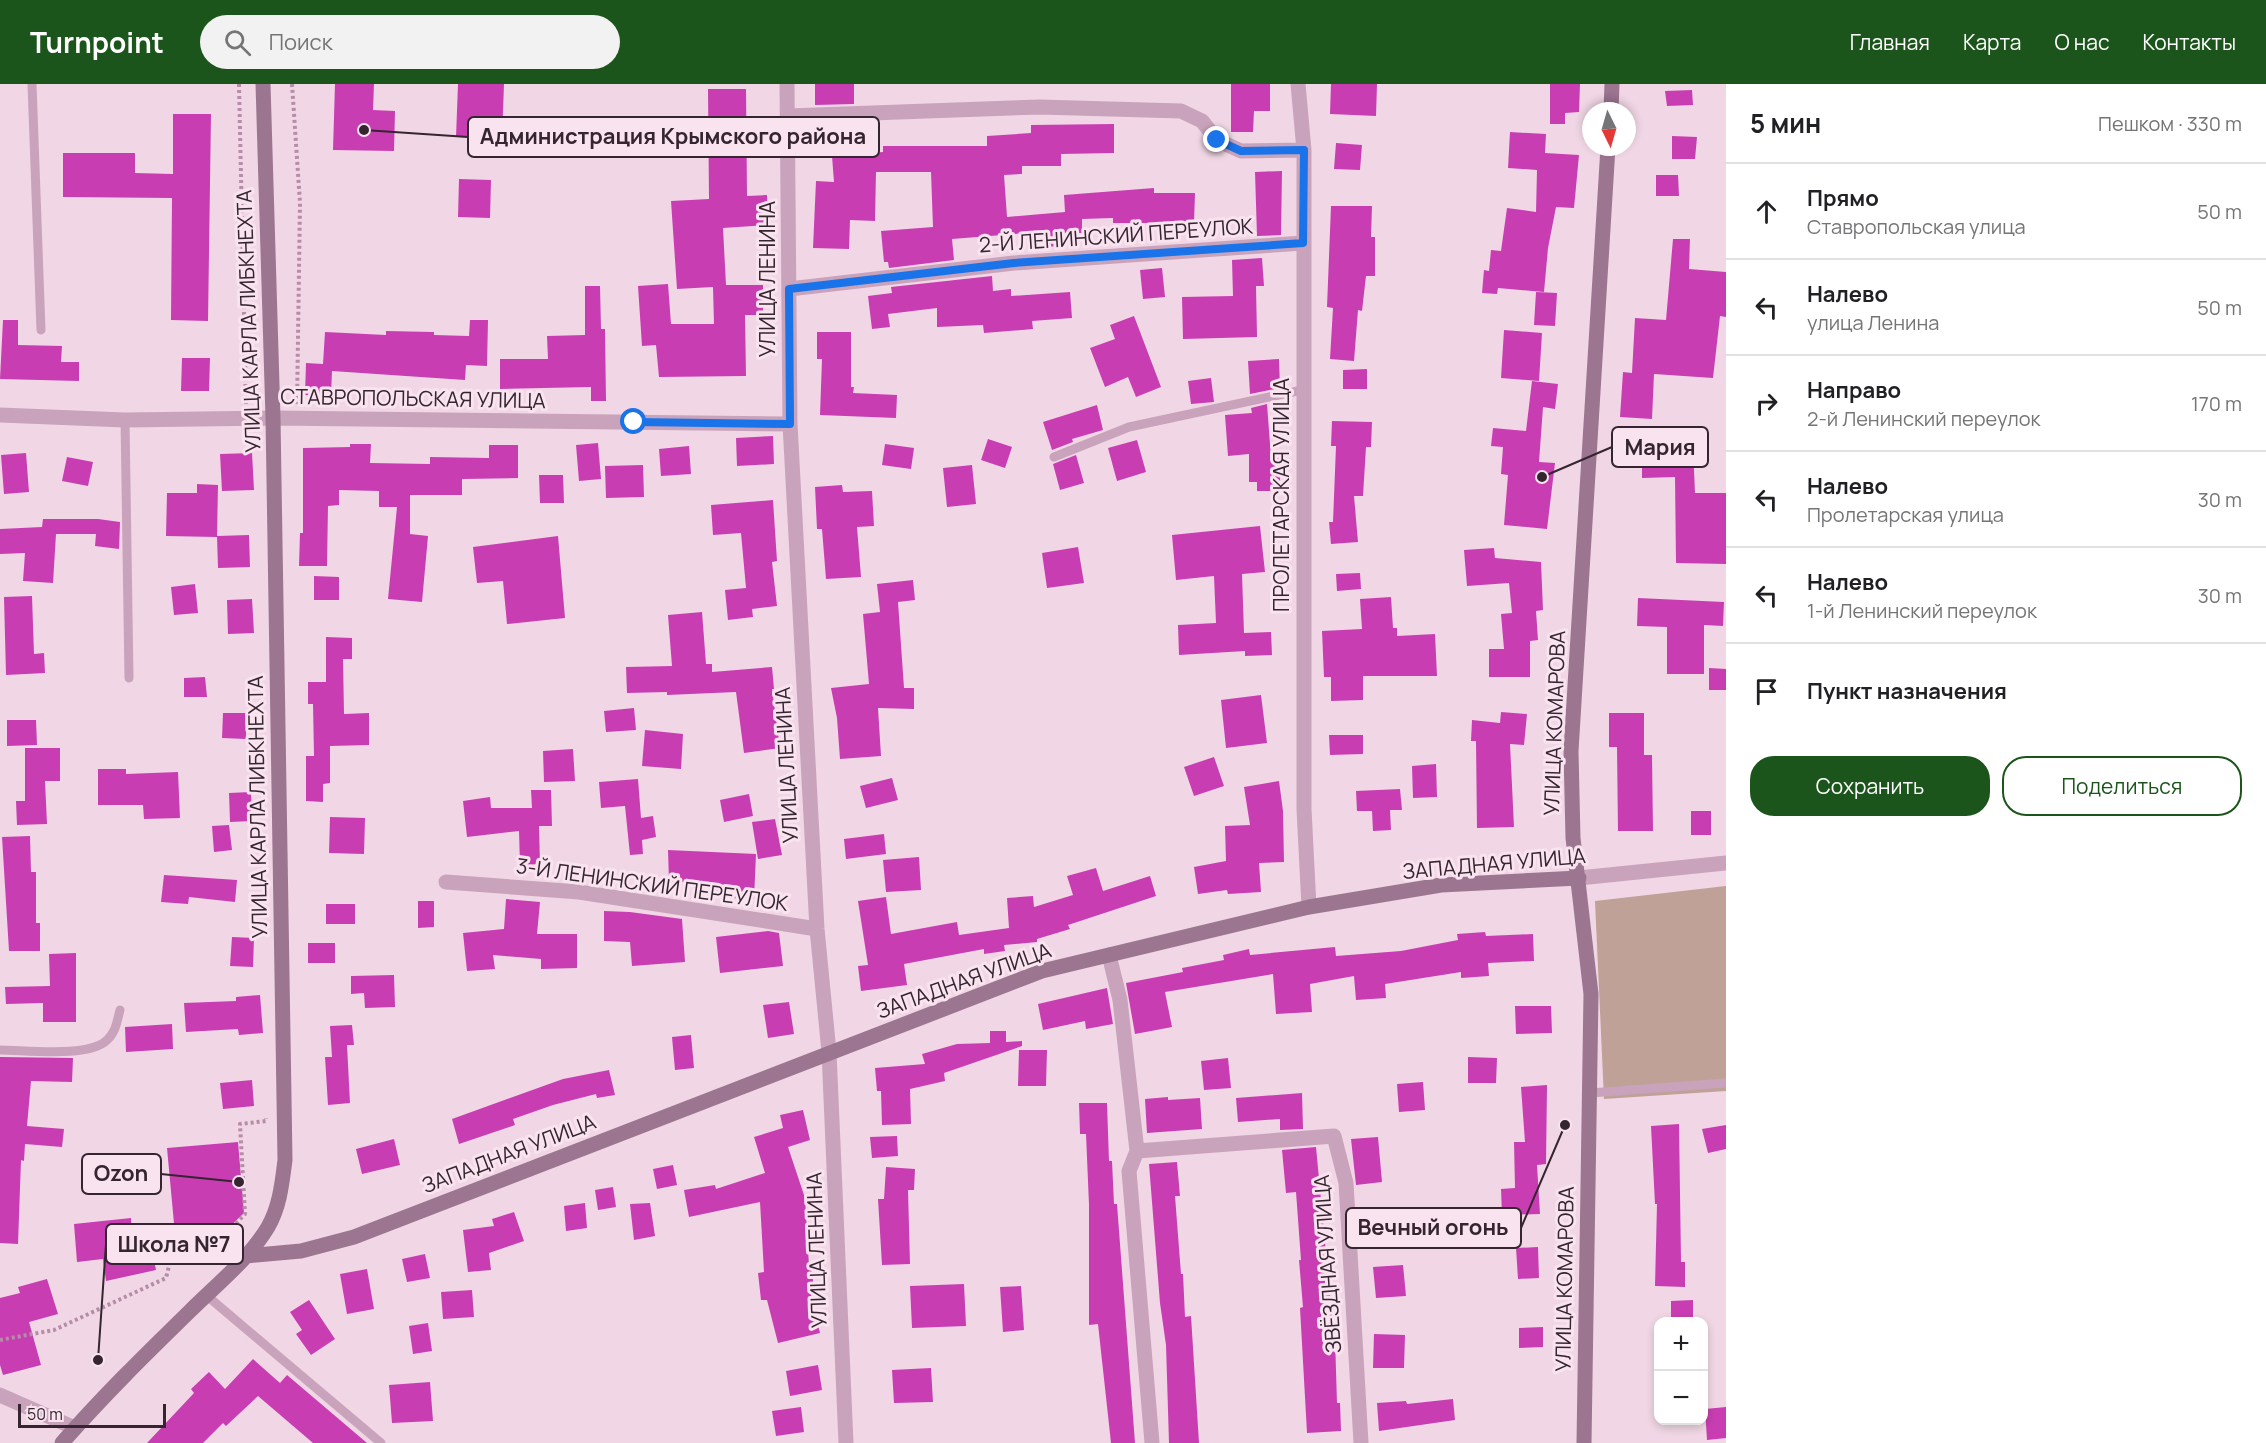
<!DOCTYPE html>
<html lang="ru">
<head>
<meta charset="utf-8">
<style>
	body { margin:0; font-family:Manrope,sans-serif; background:#f2f2f2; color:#202124 }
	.controls { position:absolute; right:18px; bottom:18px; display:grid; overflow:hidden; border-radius:12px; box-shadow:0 3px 9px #0003 }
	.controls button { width:54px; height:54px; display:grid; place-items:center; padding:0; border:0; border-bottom:2px solid #e0e0e0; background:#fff; color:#202124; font:30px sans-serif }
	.compass { position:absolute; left:1582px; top:18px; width:54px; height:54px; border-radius:50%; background:#fff; box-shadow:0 3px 9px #0003; rotate:175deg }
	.scale { position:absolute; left:18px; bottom:15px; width:148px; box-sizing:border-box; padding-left:6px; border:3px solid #342530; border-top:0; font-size:16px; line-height:21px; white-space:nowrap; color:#342530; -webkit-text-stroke:4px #f9e3ef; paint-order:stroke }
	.stop { position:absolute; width:18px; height:18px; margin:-14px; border:4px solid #1a73e8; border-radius:50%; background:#fff }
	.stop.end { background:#1a73e8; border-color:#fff; box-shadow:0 2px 6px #0008 }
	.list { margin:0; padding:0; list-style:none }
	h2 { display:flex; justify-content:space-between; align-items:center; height:78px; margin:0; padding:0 24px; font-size:26px }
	h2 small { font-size:20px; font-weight:400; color:#757577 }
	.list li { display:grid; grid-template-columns:39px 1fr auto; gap:18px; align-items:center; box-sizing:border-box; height:96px; padding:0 24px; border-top:2px solid #e0e0e0 }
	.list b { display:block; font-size:22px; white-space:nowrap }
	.list p { margin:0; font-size:20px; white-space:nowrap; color:#757577 }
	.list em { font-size:20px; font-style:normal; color:#757577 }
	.actions { display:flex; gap:12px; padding:18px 24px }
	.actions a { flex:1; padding:14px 0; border:2px solid #1c551b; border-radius:24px; text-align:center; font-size:21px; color:#1c551b }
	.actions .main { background:#1c551b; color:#fff }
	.icon { flex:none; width:33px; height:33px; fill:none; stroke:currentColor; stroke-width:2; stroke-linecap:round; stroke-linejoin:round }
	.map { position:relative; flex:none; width:1726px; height:1359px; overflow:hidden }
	header { display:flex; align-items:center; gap:36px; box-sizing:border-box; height:84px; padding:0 30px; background:#1c551b; color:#fff }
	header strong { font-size:28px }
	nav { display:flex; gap:33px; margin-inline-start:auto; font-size:21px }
	.search { width:420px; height:54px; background:#f2f2f2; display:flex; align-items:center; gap:15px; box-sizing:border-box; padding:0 21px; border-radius:33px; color:#757577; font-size:22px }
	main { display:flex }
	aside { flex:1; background:#fff }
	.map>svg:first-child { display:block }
</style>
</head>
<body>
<header>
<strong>Turnpoint</strong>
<div class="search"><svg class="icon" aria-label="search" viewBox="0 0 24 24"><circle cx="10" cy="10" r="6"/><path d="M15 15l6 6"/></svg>Поиск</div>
<nav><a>Главная</a><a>Карта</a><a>О нас</a><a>Контакты</a></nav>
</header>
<main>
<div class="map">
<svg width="1726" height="1359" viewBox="0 0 1726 1359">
	<rect width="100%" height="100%" fill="#f1d7e5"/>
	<!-- green -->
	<path fill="#c0a197" d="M1726 802V1007L1604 1015 1595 817Z"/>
	<!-- building -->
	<path fill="#c83eb2" d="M335 0H374L373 26 395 27 394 67 333 66Z
		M458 0H504L502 54 456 53Z
		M815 0H854V20L815 21Z
		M1231 0H1270V27H1254L1253 48H1231Z
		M1331 0H1377L1376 32 1330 30Z
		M1550 0H1580L1579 28 1565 29V40H1550Z
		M708 5H746L747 112 767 111 768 141 723 144 726 201H763V231H745L746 292 659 293 656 261 642 262 638 202 668 200 671 240H714L713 203 677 205 671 117 709 115Z
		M1692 6 1693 21 1667 22 1665 7Z
		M173 30H211L208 237 171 236 172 114 63 113V69H135V89L173 90Z
		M1114 40V69L1061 70V82H1022V90L1004 91 1007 133 1065 128 1064 111 1154 104V109H1195L1194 139H1113V134L1082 135V149H1059L1060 162 1028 164 1026 149 952 155 954 176 889 184 888 178H884L881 147 933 143 931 88H876L875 137 850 136 849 165 813 164 816 97 834 98 832 72 883 68V62H987V52L1031 49V41Z
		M1510 48 1546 50 1545 69 1579 71 1574 124 1556 123 1548 164 1544 208 1498 204 1497 210 1482 209 1484 186 1489 187 1491 166 1501 167 1507 124 1536 128 1537 86 1508 84Z
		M1672 52 1697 53 1695 75H1672Z
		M1336 59 1362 61 1360 86 1334 85Z
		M1282 87 1281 151 1257 152 1255 88Z
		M1656 91H1678L1679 112H1656Z
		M459 95 491 96 490 134 458 133Z
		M1331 122H1372L1371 153H1375V192H1366L1362 227 1358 226 1354 277 1330 275 1333 224 1327 223Z
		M1673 155H1690L1689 185 1726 188V233L1720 232 1713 294 1654 290 1652 335 1620 333 1623 288 1632 289 1635 234 1666 236Z
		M1262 174 1264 202H1256L1257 253 1183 255 1182 213 1233 212 1232 176Z
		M1162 184 1165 213 1143 215 1140 186Z
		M992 192 993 207 1011 205V212L1070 208 1072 234 1032 237 1033 245 984 249 983 241 937 243V224L888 230 890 243 872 245 868 212 892 209 891 203Z
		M585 202H600L601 245H605L606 317H591V303L500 305V275H548L547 252 585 251Z
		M1536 208 1557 209 1555 242 1534 241Z
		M1134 232 1161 303 1136 313 1128 293 1105 303 1090 264 1115 255 1110 241Z
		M3 236H18V261L62 262 61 278H79V297L0 295Z
		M470 236H488L487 282 466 281 465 296 332 287 331 312 305 311 306 279 323 280 325 248 386 251V247L434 248V251L469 252Z
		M1504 246 1542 249 1539 297 1501 294Z
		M817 248H851V303H854L853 309 897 311 896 334 820 331 822 275H817Z
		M182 274H210L209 307H181Z
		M1279 275 1280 304 1250 310 1248 277Z
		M1367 285V305H1343V286Z
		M1211 294 1214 318 1191 320 1188 297Z
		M1532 297 1558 300 1555 325 1543 323 1539 378 1555 379 1547 445 1504 441 1508 391 1501 390 1503 363 1491 362 1493 344 1526 347Z
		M1267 320 1271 374H1280V407H1257V398H1249V370L1228 372 1225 331 1252 329 1251 324Z
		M1097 321 1103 346 1072 355 1073 358 1052 366 1043 338Z
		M1332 337 1372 338 1371 363H1366L1363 412H1354L1358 458 1331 460 1329 438H1333L1336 362H1331Z
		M773 352 774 380 737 382 736 354Z
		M988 355 1012 363 1005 384 981 376Z
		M1137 356 1146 388 1117 397 1108 364Z
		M598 359 601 395 579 397 576 361Z
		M350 360H371L370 379 430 380V373L489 374V361H518V394L462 395V411H410V450L428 452 422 518 388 515 397 423H379V407L339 406V421L328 422 327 482H299L300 449H303V364L350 363Z
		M885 360 914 364 911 385 882 381Z
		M689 362 691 390 661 392 659 365Z
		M1693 363 1695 409H1726V480L1676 479 1675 393 1642 394V365Z
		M26 369 29 408 4 410 1 371Z
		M252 369 254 406 222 407 220 370Z
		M1076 371 1084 399 1060 406 1053 380Z
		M67 373 93 378 88 402 62 397Z
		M643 381 644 413 606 414 605 382Z
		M972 381 976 420 947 423 943 384Z
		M539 391H563L564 419H540Z
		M197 400 218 401 217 453 166 452 167 409H197Z
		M842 401 843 408 872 407 874 442 857 443 861 493 826 495 822 445H817L815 403Z
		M773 416 777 477 772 478 777 522 752 525 753 533 728 536 725 506 746 504 741 449 713 451 711 421Z
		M43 435H98L120 438 119 465 95 462 96 450H56L53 499 23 497 25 469 0 470V445L42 443Z
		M1260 442 1265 488 1242 490 1244 549 1271 548 1272 571 1245 572V567L1179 571 1178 541 1216 539 1214 492 1176 496 1172 451Z
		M249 451 250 483 218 484 217 452Z
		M558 452 565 534 507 540 503 497 477 499 473 463Z
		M1078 463 1084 499 1047 504 1042 469Z
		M1494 464 1495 474 1541 478 1543 526 1536 527 1538 556 1530 557V593H1489V565H1504L1501 530 1512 529 1509 499 1467 502 1464 466Z
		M1360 489 1361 505 1337 507 1336 490Z
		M314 492 339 493V516H314Z
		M913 496 915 516 898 518 904 604H914V625L878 624 881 672 840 675 837 634 831 604 869 600 863 530 880 528 877 500Z
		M195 500 198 529 174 531 171 503Z
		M32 512 34 570 44 569 45 589 6 591 4 513Z
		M1391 513 1393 544H1397V552L1435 550 1437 592H1363V616L1331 617V593H1324L1322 547 1362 545 1360 515Z
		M1638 514 1724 518 1723 542 1704 541V590H1667V543L1637 542Z
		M252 515 254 549 228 550 227 516Z
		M702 528 706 580H712V588L772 583 774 605H772L780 664 744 669 736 608 667 611V608L627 609 626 583 672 582 668 531Z
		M326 553 352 554V575H343L344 630 369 629V661L330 662V699L323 700V718L306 717V672H314L313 620H308V598H326Z
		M1709 584 1726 585V606H1709Z
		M205 593 207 613H184V594Z
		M1261 611 1267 659 1226 664 1221 616Z
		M634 624 636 646 606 648 604 627Z
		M1501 628 1527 630 1524 661 1510 660 1514 743 1477 744 1476 657H1471L1472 636 1500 639Z
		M223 629H246V655L222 654Z
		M1609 629H1644V671H1652L1653 747H1618L1617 663H1609Z
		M7 636H36L37 661 7 662Z
		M645 646 683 650 681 685 642 682Z
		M1329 651H1363V670L1330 671Z
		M25 664H60V697H45L47 740 17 741 16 717H25Z
		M573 665 575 697 544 698 543 667Z
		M1214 673 1224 702 1194 712 1184 683Z
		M1436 680 1437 713 1413 714 1412 682Z
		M98 685H126V690L178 688 180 734 144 735 143 721H98Z
		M892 694 898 716 866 724 860 702Z
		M638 695 641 734 653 732 656 753 642 756 643 770 630 771 625 722 601 724 599 698Z
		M1279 697 1283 727 1284 778 1259 779 1261 808 1228 810 1227 806 1198 810 1194 783 1226 777 1225 742 1250 741 1244 703Z
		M1400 705 1402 726H1390L1391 746 1373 747 1372 727H1357L1356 707Z
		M531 706H551L552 742H539L540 780 520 781 519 747 467 753 463 717 490 713 491 724H532Z
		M251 708 252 737 230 738 229 709Z
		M749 710 753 732 724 738 720 716Z
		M1691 727H1711V751H1691Z
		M330 733 365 734 364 770 329 769Z
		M775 735 782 771 758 775 752 738Z
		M229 741 232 766 214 768 212 742Z
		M884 750 886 770 846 775 844 755Z
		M30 752 31 788H36V839H40V867H9L2 753Z
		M668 766 756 770 754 815 731 814V807L694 806V798H669Z
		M919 773 921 806 886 808 883 776Z
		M1096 784 1103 807 1150 792 1156 812 1068 841 1070 845 1037 855V858L1004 861 1005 867 984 870V865L904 880 907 901 861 907 858 882 868 881 858 817 886 813 891 850 957 838 959 851 1009 844 1007 814 1033 812 1034 823 1073 811 1067 792Z
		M164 791 237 796 235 818 189 813 188 820 161 818Z
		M506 815 540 818 537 850H577V884L541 885V875L493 871 495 885 467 887 463 849 504 845Z
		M418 817H434V843L418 844Z
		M326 820H355V840H326Z
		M604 827 630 828 682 835 685 878 632 882 630 858 604 857Z
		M768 847 779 849 783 882 720 889 716 853Z
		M1485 848 1486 852 1533 850 1534 877 1488 879 1489 892 1461 894V888L1385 900 1386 914 1356 916 1354 892 1310 900 1312 928 1276 930 1273 890 1165 908 1172 943 1135 950 1126 899 1183 888 1182 884 1224 876 1223 871 1249 865 1250 871 1335 863 1336 872 1401 867 1458 856 1457 850Z
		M232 853 254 854 253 883 230 882Z
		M308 859H335V879H308Z
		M76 869V938H43V919L6 920 5 903 50 902 49 870Z
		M394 891 395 923 365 924 364 909 351 910V892Z
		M1107 904 1113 940 1086 945 1085 937 1043 946 1038 920Z
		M260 911 263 949 239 951 238 945 186 948 184 919 236 917V913Z
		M789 918 794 950 768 954 763 921Z
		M1515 922H1551L1552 949 1516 950Z
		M172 940 173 965 126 968 125 943Z
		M352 941 354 961H347L350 1019 328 1021 325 973H332L330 942Z
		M990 947H1006V958L1022 957V962L944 989 945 997 910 1005 911 1040 882 1041 881 1007H877L875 984 925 980 922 970 957 960 990 959Z
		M691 951 694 984 675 986 672 953Z
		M1019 966H1047L1046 1002H1018Z
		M0 973 73 974 72 998 31 997 27 1042 64 1045 62 1063 25 1060 24 1077 21 1076 18 1160 0 1159Z
		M1468 973 1497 974 1496 999H1468Z
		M1228 974 1231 1004 1204 1006 1201 977Z
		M609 986 615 1011 597 1014 596 1010 553 1021 513 1035 515 1041 459 1060 452 1035 563 995Z
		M252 996 254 1022 223 1025 220 999Z
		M1423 998 1425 1026 1399 1028 1397 1000Z
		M1547 1001 1546 1080 1537 1081 1540 1130 1502 1131 1501 1105 1515 1104 1514 1058H1525L1521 1003Z
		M1302 1009 1303 1045 1280 1046V1035L1238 1038 1236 1014Z
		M1168 1013V1016L1200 1014 1202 1045 1147 1049 1145 1015Z
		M1079 1019H1107L1109 1077H1112L1114 1120H1117L1135 1359H1111L1098 1240 1089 1241V1121L1086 1050H1080Z
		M803 1026 810 1056 788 1063 805 1114 809 1182H811L815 1210H811L820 1249 778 1259 767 1216H761L758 1189 764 1188 760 1118 689 1133 684 1106 715 1101 716 1105 765 1089 754 1053 783 1044 780 1031Z
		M1679 1040 1681 1178H1685V1203L1655 1202 1657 1120H1655L1651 1042Z
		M1726 1041V1065L1708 1069 1702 1045Z
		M897 1052 898 1072 872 1074 870 1053Z
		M1378 1053 1382 1098 1356 1101 1351 1055Z
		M394 1055 400 1081 362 1090 356 1065Z
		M238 1058 244 1129 214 1158 176 1161 167 1064Z
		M1316 1063 1331 1221H1334L1337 1319H1340L1341 1347 1307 1349 1300 1224 1303 1223 1299 1176H1301L1296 1108 1286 1109 1282 1066Z
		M1177 1078 1180 1112H1175L1181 1190H1183L1185 1233 1191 1232 1199 1359H1169L1166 1261 1160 1219 1149 1080Z
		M673 1081 677 1101 657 1105 653 1085Z
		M886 1083 915 1085 914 1106H908L910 1180 882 1181 878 1115H884Z
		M613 1103 616 1123 598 1126 595 1106Z
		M585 1119 587 1144 566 1147 564 1122Z
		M650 1119 655 1152 634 1156 630 1120Z
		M514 1128 524 1157 489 1169 491 1186 468 1188 463 1146 494 1142 492 1135Z
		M131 1134 132 1165 151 1161 156 1186 106 1197 103 1175 77 1178 74 1140Z
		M1538 1163 1539 1194 1518 1195 1516 1164Z
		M425 1170 430 1194 407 1198 402 1175Z
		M1403 1181 1406 1212 1376 1214 1373 1183Z
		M367 1185 374 1225 347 1230 340 1190Z
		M47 1195 58 1230 29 1238 41 1281 3 1291 0 1281V1214L20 1209 18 1203Z
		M964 1200 966 1242 912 1244 910 1202Z
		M1021 1202 1024 1246 1003 1248 1000 1203Z
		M472 1206 474 1233 443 1235 441 1208Z
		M309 1216 335 1255 311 1271 296 1250 302 1246 290 1228Z
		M1693 1216V1238H1671V1217Z
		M428 1239 432 1267 413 1270 409 1242Z
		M1543 1243V1263L1519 1264V1244Z
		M1374 1250 1405 1251 1404 1284H1373Z
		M253 1275 280 1299 287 1291 367 1359H313L258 1312 226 1342 223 1339 203 1359H147L194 1309 191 1305 209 1288 225 1305Z
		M818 1281 822 1306 790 1312 786 1287Z
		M931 1284 933 1318 894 1319 892 1286Z
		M430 1298 433 1337 392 1339 389 1301Z
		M1453 1315 1455 1336 1379 1347 1377 1319 1406 1317 1407 1320Z
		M801 1323 804 1348 776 1352 772 1327Z
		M1726 1323V1354L1707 1356 1705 1325Z"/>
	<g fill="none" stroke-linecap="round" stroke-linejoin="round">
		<!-- path -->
		<path stroke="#b58da7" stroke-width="4" stroke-dasharray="3 3" stroke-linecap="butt" d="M239 0 246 320
			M292 0 300 119 297 320
			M0 1256 54 1246 166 1194 174 1162 216 1160 245 1130 240 1040 266 1037V1034"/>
		<!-- lane -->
		<path stroke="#c9a3bb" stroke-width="9" d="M32 0 41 246
			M125 336 129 594
			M1054 373 1129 343 1302 306
			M0 966C26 966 89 974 107 956 116 948 117 937 120 926
			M1590 1009 1726 999
			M206 1211 381 1359"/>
		<!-- street -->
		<path stroke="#c9a3bb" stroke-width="15" d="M787 0 790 340 817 845 829 968 846 1359
			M1298 0 1304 66V725L1309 823
			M788 32 1040 23 1181 27 1202 37 1217 56 1241 67 1304 66
			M789 205 1014 179 1303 159
			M0 331 125 336 273 334 790 340
			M1579 794 1726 779
			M446 798 579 808 817 845
			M1109 871 1120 916 1137 1067 1129 1087 1152 1359
			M1137 1067 1334 1052 1346 1099 1361 1359
			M0 1311 75 1344"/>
		<!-- secondary -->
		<path stroke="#9c7591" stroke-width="15" d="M1611 27 1612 0
			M246 1172 301 1167 354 1153 1042 887 1309 823 1441 801 1579 794
			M62 1359C102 1313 146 1270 190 1227 216 1201 249 1175 268 1143 280 1122 282 1099 285 1076L273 334 263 0
			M1584 1359 1591 910 1573 754 1571 667 1608 63"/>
	</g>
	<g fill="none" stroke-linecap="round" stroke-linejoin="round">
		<!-- route -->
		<path stroke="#1a73e8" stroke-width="8" d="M634 338 790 340 789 205 1014 179 1303 159 1304 66 1241 67 1217 56"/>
	</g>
	<g text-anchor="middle" stroke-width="6" stroke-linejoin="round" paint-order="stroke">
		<!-- street labels -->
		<g font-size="21" fill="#342530" stroke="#f9e3ef">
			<text transform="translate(1116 152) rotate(-4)" y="7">2-Й ЛЕНИНСКИЙ ПЕРЕУЛОК</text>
			<text transform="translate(768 195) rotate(-90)" y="7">УЛИЦА ЛЕНИНА</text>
			<text transform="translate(249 237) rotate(-92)" y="7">УЛИЦА КАРЛА ЛИБКНЕХТА</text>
			<text transform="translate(413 315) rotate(1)" y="7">СТАВРОПОЛЬСКАЯ УЛИЦА</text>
			<text transform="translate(1282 411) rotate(-90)" y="7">ПРОЛЕТАРСКАЯ УЛИЦА</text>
			<text transform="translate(1555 639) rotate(-88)" y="7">УЛИЦА КОМАРОВА</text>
			<text transform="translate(787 681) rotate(-93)" y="7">УЛИЦА ЛЕНИНА</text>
			<text transform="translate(258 723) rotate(-91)" y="7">УЛИЦА КАРЛА ЛИБКНЕХТА</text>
			<text transform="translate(1494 780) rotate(-5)" y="7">ЗАПАДНАЯ УЛИЦА</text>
			<text transform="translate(652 801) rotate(8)" y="7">3-Й ЛЕНИНСКИЙ ПЕРЕУЛОК</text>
			<text transform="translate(964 897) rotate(-20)" y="7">ЗАПАДНАЯ УЛИЦА</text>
			<text transform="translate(509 1070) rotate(-21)" y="7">ЗАПАДНАЯ УЛИЦА</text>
			<text transform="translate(817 1166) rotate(-92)" y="7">УЛИЦА ЛЕНИНА</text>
			<text transform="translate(1328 1180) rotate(-94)" y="7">ЗВЁЗДНАЯ УЛИЦА</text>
			<text transform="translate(1565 1195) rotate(-89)" y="7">УЛИЦА КОМАРОВА</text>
		</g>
	</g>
	<!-- callouts -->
	<path fill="none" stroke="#342530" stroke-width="2" d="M364 46L468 53M1542 393L1612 363M239 1098L161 1090M1565 1041L1521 1144M98 1276L106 1160"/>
	<g fill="#342530" stroke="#f9e3ef" stroke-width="2">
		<circle cx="364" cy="46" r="6"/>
		<circle cx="1542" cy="393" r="6"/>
		<circle cx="239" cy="1098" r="6"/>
		<circle cx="1565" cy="1041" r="6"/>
		<circle cx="98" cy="1276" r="6"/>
	</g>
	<g fill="#f9e3ef" stroke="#342530" stroke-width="2">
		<rect x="468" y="33" width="411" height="40" rx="6"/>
		<rect x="1612" y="343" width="96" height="40" rx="6"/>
		<rect x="82" y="1070" width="79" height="40" rx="6"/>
		<rect x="1346" y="1124" width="175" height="40" rx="6"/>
		<rect x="106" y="1140" width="137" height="40" rx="6"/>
	</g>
	<g font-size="22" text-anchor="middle" font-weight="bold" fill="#342530">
		<text x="673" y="60">Администрация Крымского района</text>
		<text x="1660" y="371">Мария</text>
		<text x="121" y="1097">Ozon</text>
		<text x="1433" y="1151">Вечный огонь</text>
		<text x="174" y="1168">Школа №7</text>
	</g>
</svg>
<div class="controls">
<button>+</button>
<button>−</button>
</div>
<svg class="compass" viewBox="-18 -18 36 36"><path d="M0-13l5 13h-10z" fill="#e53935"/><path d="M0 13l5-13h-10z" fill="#757577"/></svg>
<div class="scale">50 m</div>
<div class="stop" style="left:634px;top:338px"></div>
<div class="stop end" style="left:1217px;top:56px"></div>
</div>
<aside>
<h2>5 мин<small>Пешком · 330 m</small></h2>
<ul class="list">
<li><svg class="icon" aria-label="ahead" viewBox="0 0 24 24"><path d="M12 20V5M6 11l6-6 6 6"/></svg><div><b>Прямо</b><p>Ставропольская улица</p></div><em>50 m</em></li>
<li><svg class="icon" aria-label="left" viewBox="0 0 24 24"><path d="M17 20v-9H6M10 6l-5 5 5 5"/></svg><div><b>Налево</b><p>улица Ленина</p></div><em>50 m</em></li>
<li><svg class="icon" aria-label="right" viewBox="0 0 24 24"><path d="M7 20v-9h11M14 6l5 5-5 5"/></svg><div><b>Направо</b><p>2-й Ленинский переулок</p></div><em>170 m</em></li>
<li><svg class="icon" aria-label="left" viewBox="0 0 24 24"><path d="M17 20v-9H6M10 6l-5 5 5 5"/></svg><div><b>Налево</b><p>Пролетарская улица</p></div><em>30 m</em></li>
<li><svg class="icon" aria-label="left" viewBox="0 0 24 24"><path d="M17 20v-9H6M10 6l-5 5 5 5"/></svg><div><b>Налево</b><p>1-й Ленинский переулок</p></div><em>30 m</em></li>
<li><svg class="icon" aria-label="arrive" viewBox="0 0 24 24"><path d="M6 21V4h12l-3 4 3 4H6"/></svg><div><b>Пункт назначения</b></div></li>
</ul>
<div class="actions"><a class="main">Сохранить</a><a>Поделиться</a></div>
</aside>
</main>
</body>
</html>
